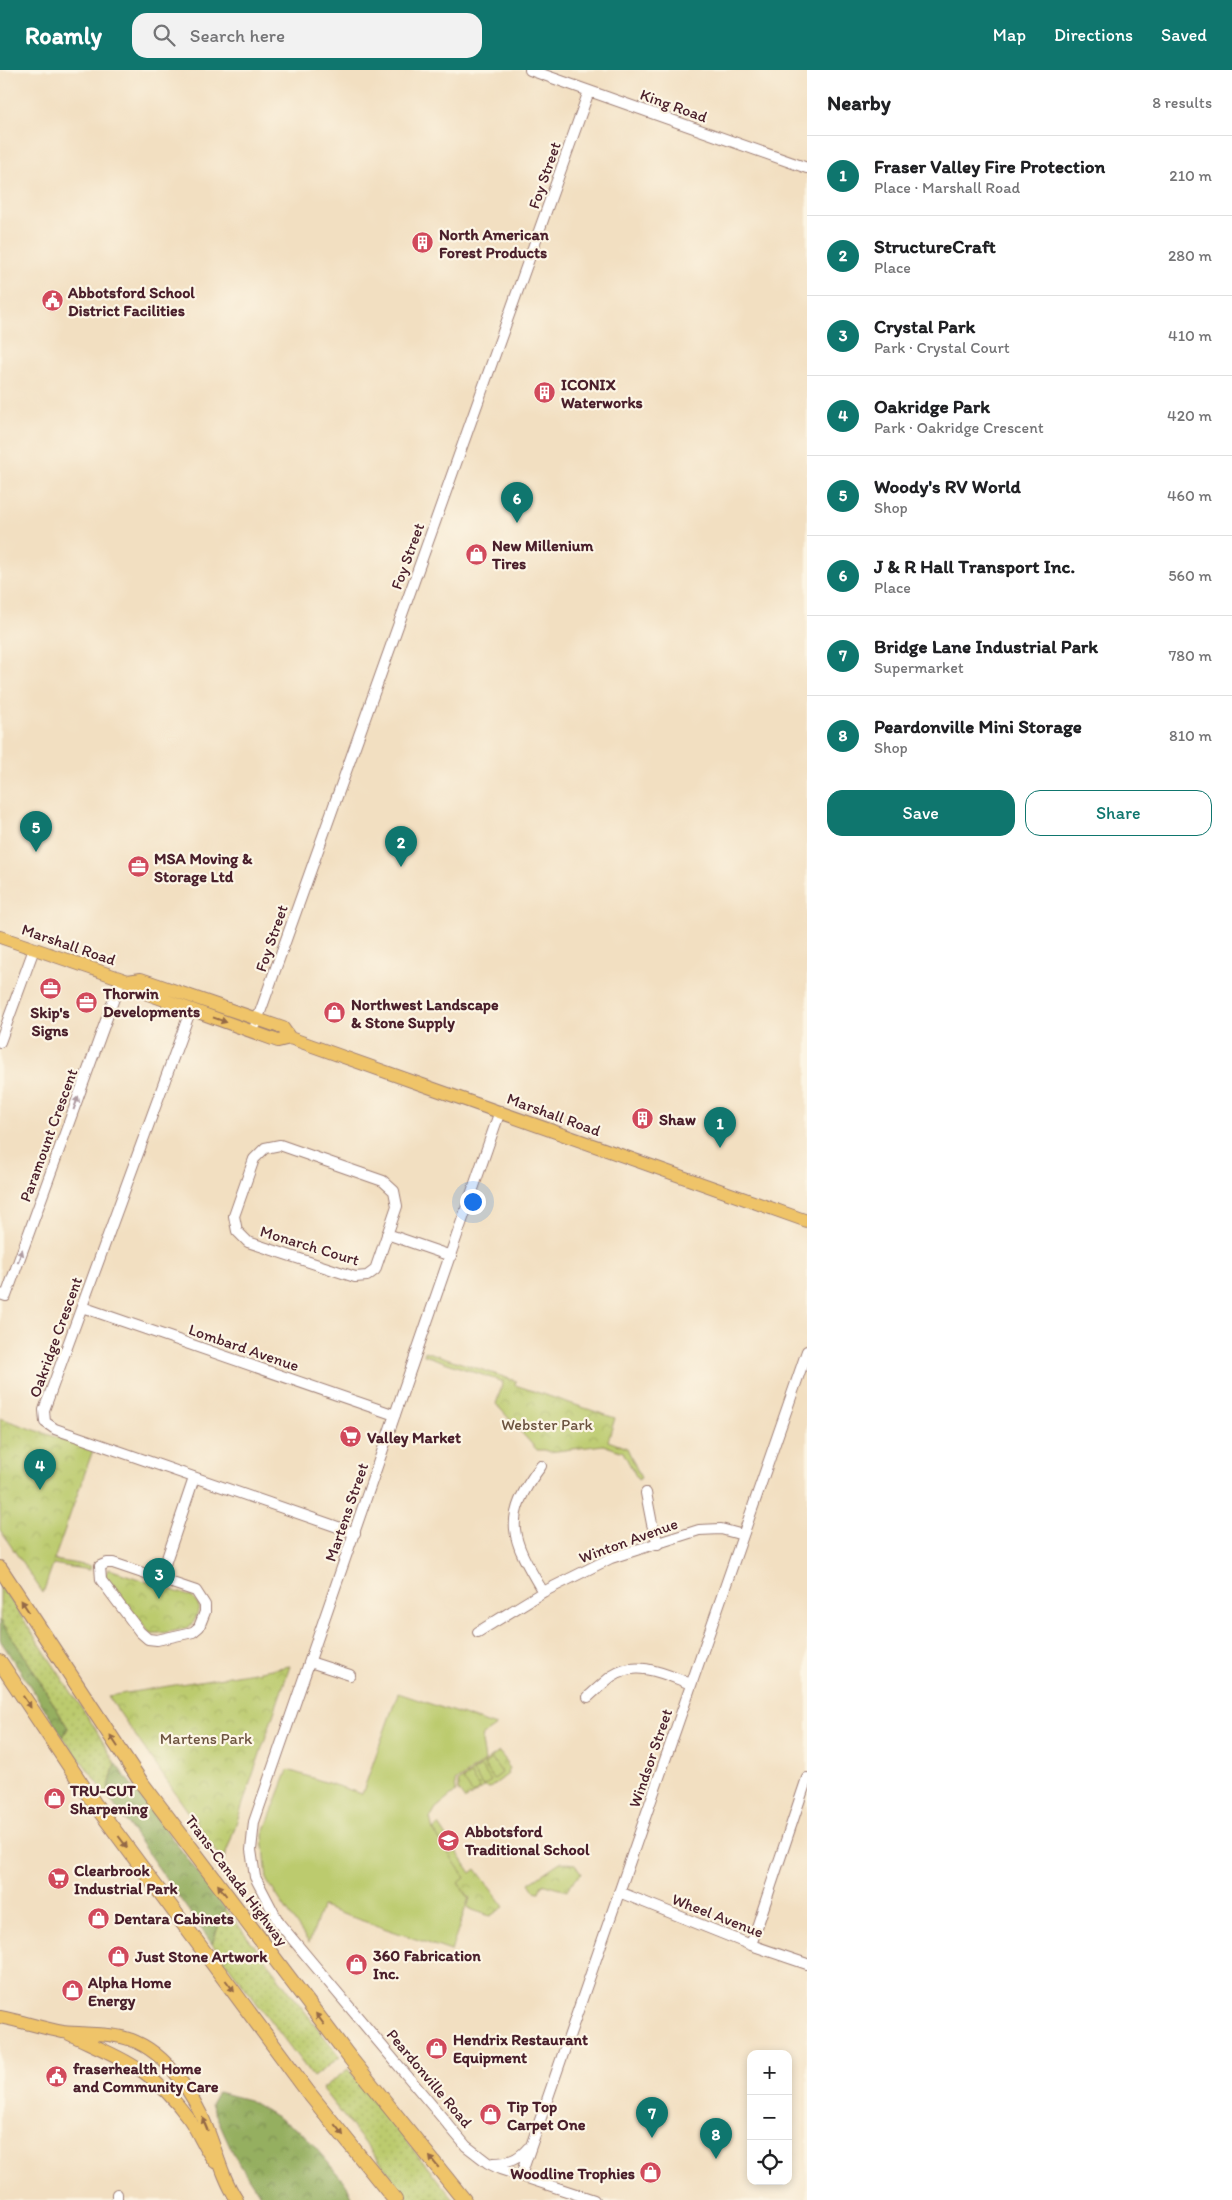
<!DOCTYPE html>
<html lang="en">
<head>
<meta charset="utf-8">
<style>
	body { margin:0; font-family:Itim,sans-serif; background:#f2f2f2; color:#202124 }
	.controls { position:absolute; right:15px; bottom:15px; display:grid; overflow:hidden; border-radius:10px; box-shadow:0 2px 8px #0003 }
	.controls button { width:45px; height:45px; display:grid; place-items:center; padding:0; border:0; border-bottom:1px solid #e0e0e0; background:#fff; color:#202124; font:25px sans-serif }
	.you { position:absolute; left:472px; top:1131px; width:18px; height:18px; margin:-12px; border:4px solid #fff; border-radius:50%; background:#1a73e8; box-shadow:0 0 0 8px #1a73e833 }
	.badge { display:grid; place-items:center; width:32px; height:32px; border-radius:50%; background:#0f766e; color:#fff; font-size:16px; font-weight:700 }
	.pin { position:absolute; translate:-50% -41px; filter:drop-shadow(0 1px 2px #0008) }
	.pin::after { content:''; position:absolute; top:26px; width:18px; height:15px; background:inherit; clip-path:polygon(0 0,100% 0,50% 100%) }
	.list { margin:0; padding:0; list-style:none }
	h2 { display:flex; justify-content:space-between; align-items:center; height:65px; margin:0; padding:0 20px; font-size:21px }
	h2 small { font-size:16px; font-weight:400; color:#757577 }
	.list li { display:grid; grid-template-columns:32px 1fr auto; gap:15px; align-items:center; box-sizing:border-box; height:80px; padding:0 20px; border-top:1px solid #e0e0e0 }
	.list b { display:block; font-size:19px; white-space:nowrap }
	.list p { margin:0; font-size:16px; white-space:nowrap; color:#757577 }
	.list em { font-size:16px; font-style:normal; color:#757577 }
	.actions { display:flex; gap:10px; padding:15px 20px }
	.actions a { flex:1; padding:11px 0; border:1px solid #0f766e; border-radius:15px; text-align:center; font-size:18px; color:#0f766e }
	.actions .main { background:#0f766e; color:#fff }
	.icon { flex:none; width:28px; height:28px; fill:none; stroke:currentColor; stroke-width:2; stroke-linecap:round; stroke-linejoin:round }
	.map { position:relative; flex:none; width:807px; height:2130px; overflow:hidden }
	header { display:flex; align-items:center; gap:30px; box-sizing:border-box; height:70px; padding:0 25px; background:#0f766e; color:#fff }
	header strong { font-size:24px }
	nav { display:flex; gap:28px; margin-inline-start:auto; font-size:18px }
	.search { width:350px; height:45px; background:#f2f2f2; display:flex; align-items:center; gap:12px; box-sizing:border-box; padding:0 18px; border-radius:15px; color:#757577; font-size:19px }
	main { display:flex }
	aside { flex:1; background:#fff }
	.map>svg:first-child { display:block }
</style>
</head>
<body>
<header>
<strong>Roamly</strong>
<div class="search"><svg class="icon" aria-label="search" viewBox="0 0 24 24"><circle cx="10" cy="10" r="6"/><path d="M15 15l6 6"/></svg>Search here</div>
<nav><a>Map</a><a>Directions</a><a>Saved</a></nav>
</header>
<main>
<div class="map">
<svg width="807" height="2130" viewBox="0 0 807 2130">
	<defs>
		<pattern id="grass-dots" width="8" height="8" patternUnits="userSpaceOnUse" patternTransform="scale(1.25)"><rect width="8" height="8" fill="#bccb6e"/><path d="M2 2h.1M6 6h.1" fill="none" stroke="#a3ae5f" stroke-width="1.8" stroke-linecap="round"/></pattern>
		<pattern id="forest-crowns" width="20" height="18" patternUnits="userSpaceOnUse" patternTransform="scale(1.25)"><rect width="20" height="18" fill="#95af61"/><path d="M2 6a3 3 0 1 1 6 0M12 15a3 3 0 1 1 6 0" fill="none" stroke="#7c8e50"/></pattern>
		<pattern id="park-crowns" width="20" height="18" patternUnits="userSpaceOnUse" patternTransform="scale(1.25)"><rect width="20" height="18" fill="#bccb6e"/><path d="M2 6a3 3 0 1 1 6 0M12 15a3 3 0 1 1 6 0" fill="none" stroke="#a3ae5f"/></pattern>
	</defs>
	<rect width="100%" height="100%" fill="#fcf5e5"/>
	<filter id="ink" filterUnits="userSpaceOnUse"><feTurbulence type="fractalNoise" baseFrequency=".02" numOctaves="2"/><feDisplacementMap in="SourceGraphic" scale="10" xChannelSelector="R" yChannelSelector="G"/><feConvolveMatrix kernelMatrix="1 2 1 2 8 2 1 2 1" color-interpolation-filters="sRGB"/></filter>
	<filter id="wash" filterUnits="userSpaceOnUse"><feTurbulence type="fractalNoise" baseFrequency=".0096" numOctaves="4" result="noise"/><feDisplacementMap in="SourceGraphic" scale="20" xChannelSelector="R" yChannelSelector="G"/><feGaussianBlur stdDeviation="1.12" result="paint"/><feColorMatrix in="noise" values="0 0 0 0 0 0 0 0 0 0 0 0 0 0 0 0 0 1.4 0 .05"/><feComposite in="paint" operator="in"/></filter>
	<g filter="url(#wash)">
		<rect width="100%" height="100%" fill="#f2dfc1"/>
		<!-- grass -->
		<path fill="url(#grass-dots)" stroke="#83754c" d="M0 1514 95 1658 115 1693 107 1725 63 1667 68 1658 25 1587 0 1550Z
			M225 1838 340 1987 313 2007 212 1874Z
			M348 1999 454 2130H410L322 2019Z"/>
		<!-- forest -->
		<path fill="url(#forest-crowns)" stroke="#706746" d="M0 1550 25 1587 68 1658 63 1667 0 1570Z
			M115 1693 225 1838 212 1874 107 1725Z
			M218 2022 249 2030 303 2063 347 2115 353 2130H263L235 2087 211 2034Z"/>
		<!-- park -->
		<path fill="url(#park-crowns)" stroke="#83754c" d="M425 1281 516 1311 515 1315 615 1348 608 1371 627 1378 641 1408 638 1410 623 1382 603 1375 549 1382 545 1380H537L496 1334 503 1312 424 1285Z
			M0 1348 93 1380 54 1490 90 1496 89 1500 53 1494 43 1523 0 1460Z
			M109 1499 192 1527 199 1536C198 1542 196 1550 192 1554 186 1561 158 1564 150 1563L106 1507 105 1504Z
			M290 1596 223 1792 108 1626Z
			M499 1682 508 1693 506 1694 509 1700 507 1702 508 1704 490 1718 484 1717 465 1730 458 1720V1712Z
			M439 1755 471 1803 476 1799 504 1837 490 1846 467 1838 470 1828 458 1813 464 1808 433 1760Z
			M560 1792 575 1794 582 1804 570 1814 567 1821 542 1814 539 1822 534 1821 529 1813Z"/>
		<!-- pitch -->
		<path fill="#bccb6e" stroke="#83754c" d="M398 1623 496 1656 483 1665 482 1671 485 1691 455 1712 456 1722 436 1738 430 1748 433 1760 465 1808 458 1813 469 1828 451 1881 322 1837 309 1873 267 1811 263 1765 288 1700 362 1724Z
			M492 1689 502 1703 494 1709 484 1695Z
			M481 1697 491 1711 483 1716 473 1702Z
			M470 1705 480 1719 473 1724 463 1710Z"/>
	</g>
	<g filter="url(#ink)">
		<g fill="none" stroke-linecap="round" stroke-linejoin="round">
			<defs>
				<path id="minor" d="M530 0 807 98
					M191 939 44 1340 45 1352 55 1359 355 1463
					M253 962 589 21
					M0 972 34 879
					M500 1041 254 1752 251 1780 255 1807 279 1853 466 2076 488 2093 500 2099 594 2130
					M280 1075 383 1111 394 1121 397 1136 375 1200 367 1206 355 1207 248 1172 237 1161 234 1146 254 1089 265 1078Z
					M387 1164 451 1186
					M0 1224 6 1226 121 909
					M82 1237 395 1345
					M541 1396C500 1450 512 1469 543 1522
					M646 1423 652 1454 658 1474
					M107 1493H113L196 1521 205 1535V1542L199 1557 193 1562 157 1570 148 1569 140 1562 101 1510 100 1496Z
					M160 1509 194 1408
					M478 1562 543 1522 611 1488 699 1460 721 1459 743 1465
					M310 1592 350 1605
					M588 1627C596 1620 604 1612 612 1606 637 1589 667 1605 691 1614
					M619 1822 751 1875 807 1894
					M751 1875 807 1708
					M493 2093C508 2093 518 2090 528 2078
					M521 2105 807 1281
					M117 2130V2124"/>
				<path id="major" d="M0 867 128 911 137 920 278 971 290 968 807 1151
					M128 911 141 909 283 958 290 968
					M0 1947C21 1951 42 1958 63 1962 80 1964 99 1963 116 1966 157 1972 185 2011 202 2046 215 2073 220 2104 237 2130
					M69 1964C124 1990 152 1998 189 2049 199 2063 204 2079 215 2092"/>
				<path id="highway" d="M0 1498 141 1712 350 1988 464 2130
					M0 1592 94 1733 308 2022 395 2130"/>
			</defs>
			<!-- minor casing -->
			<use href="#minor" stroke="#9e7f76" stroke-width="12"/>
			<!-- major casing -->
			<use href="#major" stroke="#9e7f76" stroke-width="14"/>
			<!-- highway casing -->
			<use href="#highway" stroke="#9e7f76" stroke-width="16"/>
			<!-- minor -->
			<use href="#minor" stroke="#fff" stroke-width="10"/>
			<!-- major -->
			<use href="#major" stroke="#efc469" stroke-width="12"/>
			<!-- highway -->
			<use href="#highway" stroke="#efc469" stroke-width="14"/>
		</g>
		<!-- one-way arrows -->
		<defs><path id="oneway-solid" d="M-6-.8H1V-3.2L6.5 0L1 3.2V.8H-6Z" transform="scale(1.25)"/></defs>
		<g fill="#946947">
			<use href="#oneway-solid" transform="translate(220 950) rotate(20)"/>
			<use href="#oneway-solid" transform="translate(25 1536) rotate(-123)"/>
			<use href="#oneway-solid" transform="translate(27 1632) rotate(56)"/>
			<use href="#oneway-solid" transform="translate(114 1671) rotate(-123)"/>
			<use href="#oneway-solid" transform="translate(123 1772) rotate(53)"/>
			<use href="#oneway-solid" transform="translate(222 1820) rotate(-127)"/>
			<use href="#oneway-solid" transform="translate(230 1916) rotate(53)"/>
			<use href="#oneway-solid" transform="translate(320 1949) rotate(-127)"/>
			<use href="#oneway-solid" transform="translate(205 2054) rotate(-112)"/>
			<use href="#oneway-solid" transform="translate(339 2060) rotate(51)"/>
			<use href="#oneway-solid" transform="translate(434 2092) rotate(-129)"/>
		</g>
		<g fill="#ae9aa0">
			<use href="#oneway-solid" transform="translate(76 1033) rotate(-70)"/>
			<use href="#oneway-solid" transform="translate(20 1186) rotate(-70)"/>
		</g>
	</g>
	<!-- icons -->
	<defs>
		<symbol id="building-disc" viewBox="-11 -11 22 22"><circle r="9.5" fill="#d1495b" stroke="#fcf5e5"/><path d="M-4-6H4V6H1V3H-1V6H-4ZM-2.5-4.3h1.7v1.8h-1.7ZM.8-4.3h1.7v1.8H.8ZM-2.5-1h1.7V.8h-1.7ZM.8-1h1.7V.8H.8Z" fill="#fff"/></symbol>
		<symbol id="civic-disc" viewBox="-11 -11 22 22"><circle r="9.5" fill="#d1495b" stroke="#fcf5e5"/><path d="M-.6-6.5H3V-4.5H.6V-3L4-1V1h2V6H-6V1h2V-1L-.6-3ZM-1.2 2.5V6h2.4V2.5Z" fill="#fff"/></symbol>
		<symbol id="shop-disc" viewBox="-11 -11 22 22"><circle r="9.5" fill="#d1495b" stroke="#fcf5e5"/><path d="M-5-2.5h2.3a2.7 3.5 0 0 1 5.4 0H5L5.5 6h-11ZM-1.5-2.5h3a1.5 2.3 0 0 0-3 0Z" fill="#fff"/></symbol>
		<symbol id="office-disc" viewBox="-11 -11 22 22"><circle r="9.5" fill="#d1495b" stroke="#fcf5e5"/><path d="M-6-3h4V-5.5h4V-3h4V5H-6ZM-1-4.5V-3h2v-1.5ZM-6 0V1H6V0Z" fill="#fff"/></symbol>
		<symbol id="supermarket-disc" viewBox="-11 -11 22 22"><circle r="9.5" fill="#d1495b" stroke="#fcf5e5"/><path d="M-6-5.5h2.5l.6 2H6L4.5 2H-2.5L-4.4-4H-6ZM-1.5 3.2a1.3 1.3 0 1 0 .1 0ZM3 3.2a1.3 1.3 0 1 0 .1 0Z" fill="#fff"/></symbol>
		<symbol id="school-disc" viewBox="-11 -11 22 22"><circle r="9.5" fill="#d1495b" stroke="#fcf5e5"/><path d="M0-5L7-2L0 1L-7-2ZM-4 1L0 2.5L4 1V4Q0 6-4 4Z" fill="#fff"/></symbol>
	</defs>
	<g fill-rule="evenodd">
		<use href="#building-disc" x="410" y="160" width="25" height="25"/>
		<use href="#civic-disc" x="40" y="218" width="25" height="25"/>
		<use href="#building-disc" x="532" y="310" width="25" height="25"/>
		<use href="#shop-disc" x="464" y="472" width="25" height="25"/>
		<use href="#office-disc" x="126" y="784" width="25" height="25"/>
		<use href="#office-disc" x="38" y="906" width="25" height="25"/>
		<use href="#office-disc" x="74" y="920" width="25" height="25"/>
		<use href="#shop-disc" x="322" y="930" width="25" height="25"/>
		<use href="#building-disc" x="630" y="1036" width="25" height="25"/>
		<use href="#supermarket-disc" x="338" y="1354" width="25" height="25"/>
		<use href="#shop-disc" x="42" y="1716" width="25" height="25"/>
		<use href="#school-disc" x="436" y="1758" width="25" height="25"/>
		<use href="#supermarket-disc" x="46" y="1796" width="25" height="25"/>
		<use href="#shop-disc" x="86" y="1836" width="25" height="25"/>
		<use href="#shop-disc" x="106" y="1874" width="25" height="25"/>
		<use href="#shop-disc" x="344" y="1882" width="25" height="25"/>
		<use href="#shop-disc" x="60" y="1908" width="25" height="25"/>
		<use href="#shop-disc" x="424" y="1966" width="25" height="25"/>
		<use href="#civic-disc" x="44" y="1994" width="25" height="25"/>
		<use href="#shop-disc" x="478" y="2032" width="25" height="25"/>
		<use href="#shop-disc" x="638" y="2090" width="25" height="25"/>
	</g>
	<g text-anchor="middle" stroke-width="4.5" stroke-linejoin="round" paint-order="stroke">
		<!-- street labels -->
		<g font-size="16" fill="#4a1f2b" stroke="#fcf5e5">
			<text transform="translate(674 35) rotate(20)" y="6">King Road</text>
			<text transform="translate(544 105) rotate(-71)" y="6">Foy Street</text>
			<text transform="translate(407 486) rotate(-70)" y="6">Foy Street</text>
			<text transform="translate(271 868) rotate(-71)" y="6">Foy Street</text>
			<text transform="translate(69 874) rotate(19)" y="6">Marshall Road</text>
			<text transform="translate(554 1044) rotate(20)" y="6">Marshall Road</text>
			<text transform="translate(48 1065) rotate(-70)" y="6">Paramount Crescent</text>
			<text transform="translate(310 1175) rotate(17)" y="6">Monarch Court</text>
			<text transform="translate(55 1267) rotate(-70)" y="6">Oakridge Crescent</text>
			<text transform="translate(244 1277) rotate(19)" y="6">Lombard Avenue</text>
			<text transform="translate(346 1442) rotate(-71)" y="6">Martens Street</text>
			<text transform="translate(628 1470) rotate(-20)" y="6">Winton Avenue</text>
			<text transform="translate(650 1688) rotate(-71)" y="6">Windsor Street</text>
			<text transform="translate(237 1810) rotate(53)" y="6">Trans-Canada Highway</text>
			<text transform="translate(718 1845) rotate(21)" y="6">Wheel Avenue</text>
			<text transform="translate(430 2008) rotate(50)" y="6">Peardonville Road</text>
		</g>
		<!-- poi labels -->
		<g font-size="16" font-weight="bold" fill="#4a1f2b" stroke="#fcf5e5" text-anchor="start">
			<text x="439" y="170">North American<tspan x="439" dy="18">Forest Products</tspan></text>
			<text x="68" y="228">Abbotsford School<tspan x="68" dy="18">District Facilities</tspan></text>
			<text x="561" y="320">ICONIX<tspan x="561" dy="18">Waterworks</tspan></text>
			<text x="492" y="481">New Millenium<tspan x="492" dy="18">Tires</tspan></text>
			<text x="154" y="794">MSA Moving &amp;<tspan x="154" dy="18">Storage Ltd</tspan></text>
			<text x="103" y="929">Thorwin<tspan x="103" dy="18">Developments</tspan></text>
			<text x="351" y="940">Northwest Landscape<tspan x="351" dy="18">&amp; Stone Supply</tspan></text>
			<text x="50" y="948" text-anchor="middle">Skip's<tspan x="50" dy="18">Signs</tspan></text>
			<text x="659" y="1055">Shaw</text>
			<text x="367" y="1373">Valley Market</text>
			<text x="70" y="1726">TRU-CUT<tspan x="70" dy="18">Sharpening</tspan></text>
			<text x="465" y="1767">Abbotsford<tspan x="465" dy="18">Traditional School</tspan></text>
			<text x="74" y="1806">Clearbrook<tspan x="74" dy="18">Industrial Park</tspan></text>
			<text x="114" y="1854">Dentara Cabinets</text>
			<text x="373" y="1891">360 Fabrication<tspan x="373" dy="18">Inc.</tspan></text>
			<text x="135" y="1892">Just Stone Artwork</text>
			<text x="88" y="1918">Alpha Home<tspan x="88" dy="18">Energy</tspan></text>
			<text x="453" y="1975">Hendrix Restaurant<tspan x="453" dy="18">Equipment</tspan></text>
			<text x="73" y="2004">fraserhealth Home<tspan x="73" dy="18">and Community Care</tspan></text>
			<text x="507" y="2042">Tip Top<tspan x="507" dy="18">Carpet One</tspan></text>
			<text x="635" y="2109" text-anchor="end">Woodline Trophies</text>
		</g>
		<!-- park labels -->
		<g font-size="16" fill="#6c533f" stroke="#fcf5e5">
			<text x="547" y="1360">Webster Park</text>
			<text x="206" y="1674">Martens Park</text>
		</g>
	</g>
</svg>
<div class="controls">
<button>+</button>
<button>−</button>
<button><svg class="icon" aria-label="locate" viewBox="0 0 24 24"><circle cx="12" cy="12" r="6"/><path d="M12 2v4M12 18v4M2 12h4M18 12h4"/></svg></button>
</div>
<div class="you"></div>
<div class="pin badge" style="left:720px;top:1078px">1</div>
<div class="pin badge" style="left:401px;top:797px">2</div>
<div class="pin badge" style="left:159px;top:1529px">3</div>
<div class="pin badge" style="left:40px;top:1420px">4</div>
<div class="pin badge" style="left:36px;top:782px">5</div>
<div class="pin badge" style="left:517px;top:453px">6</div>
<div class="pin badge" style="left:652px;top:2068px">7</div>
<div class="pin badge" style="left:716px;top:2089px">8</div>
</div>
<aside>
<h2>Nearby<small>8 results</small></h2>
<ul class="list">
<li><span class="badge">1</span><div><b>Fraser Valley Fire Protection</b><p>Place · Marshall Road</p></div><em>210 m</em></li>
<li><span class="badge">2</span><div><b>StructureCraft</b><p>Place</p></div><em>280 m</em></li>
<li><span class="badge">3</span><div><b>Crystal Park</b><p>Park · Crystal Court</p></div><em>410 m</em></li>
<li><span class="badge">4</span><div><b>Oakridge Park</b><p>Park · Oakridge Crescent</p></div><em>420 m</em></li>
<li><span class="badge">5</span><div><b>Woody's RV World</b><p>Shop</p></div><em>460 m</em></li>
<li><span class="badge">6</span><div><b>J &amp; R Hall Transport Inc.</b><p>Place</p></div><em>560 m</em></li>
<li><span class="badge">7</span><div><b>Bridge Lane Industrial Park</b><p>Supermarket</p></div><em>780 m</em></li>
<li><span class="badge">8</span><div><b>Peardonville Mini Storage</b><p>Shop</p></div><em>810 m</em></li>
</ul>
<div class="actions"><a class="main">Save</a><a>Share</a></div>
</aside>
</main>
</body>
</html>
